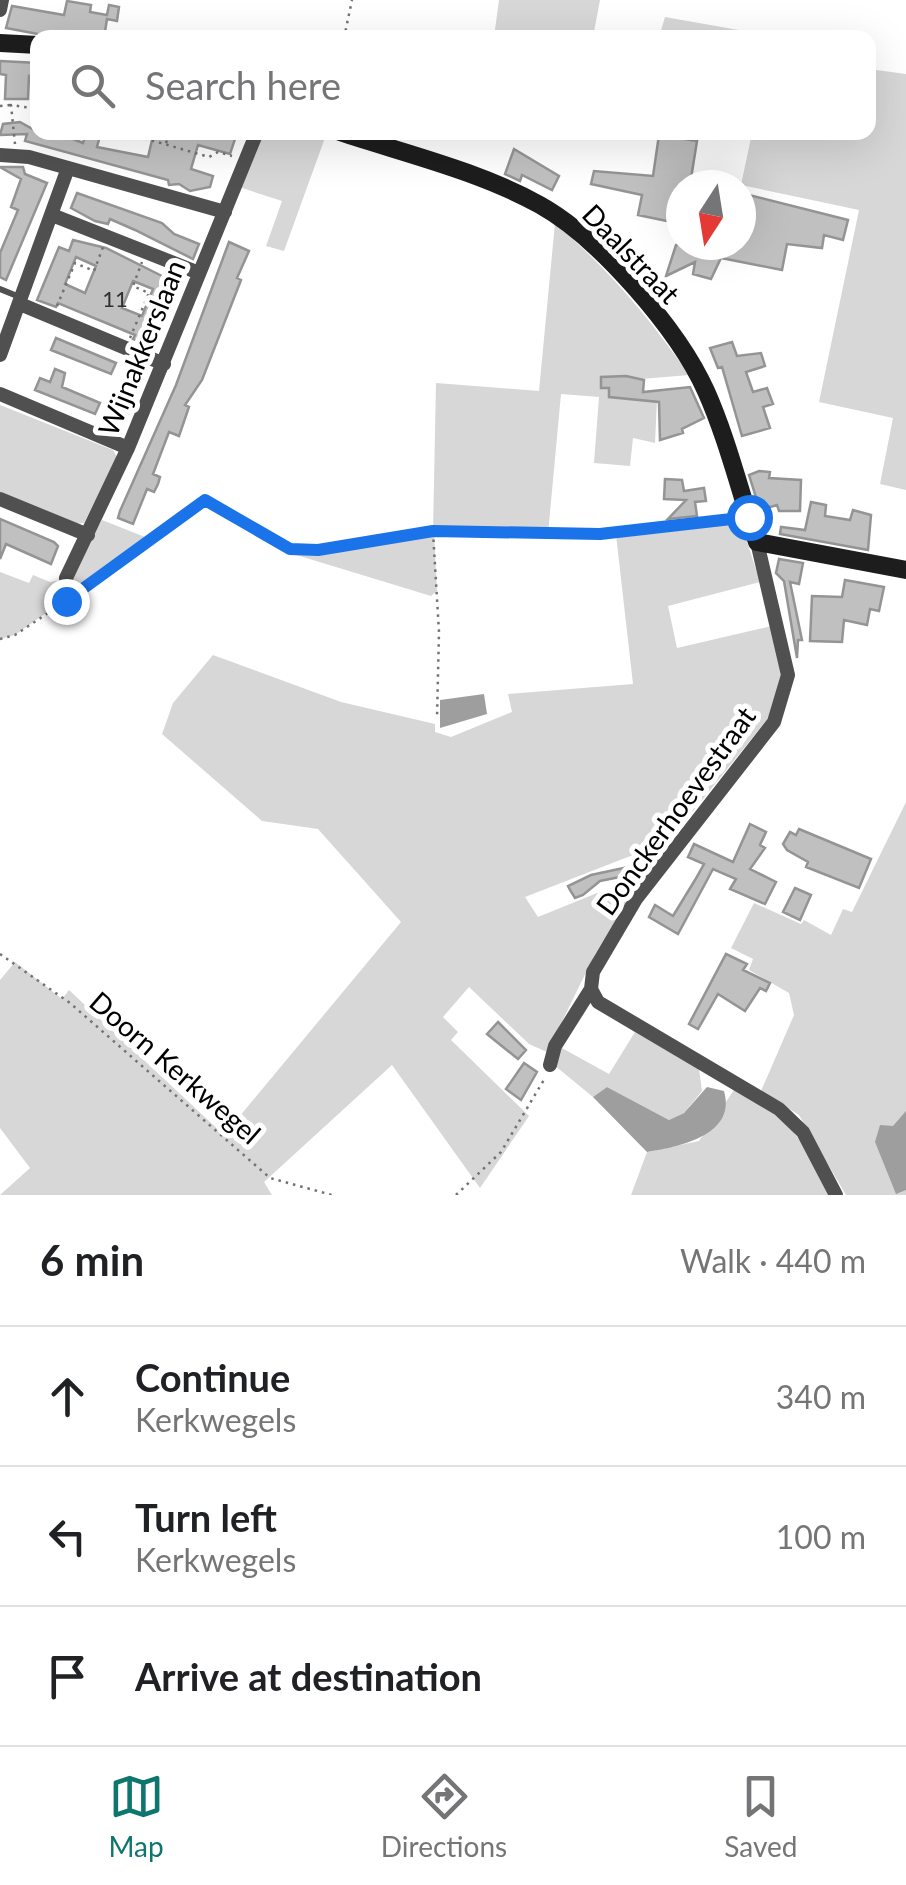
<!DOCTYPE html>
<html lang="en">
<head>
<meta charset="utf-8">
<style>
	body { margin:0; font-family:Lato,sans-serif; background:#f2f2f2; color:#202124 }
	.compass { position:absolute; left:666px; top:170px; width:90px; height:90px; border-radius:50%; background:#fff; box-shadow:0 10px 40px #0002; rotate:192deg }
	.stop { position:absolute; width:30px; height:30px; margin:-22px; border:8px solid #1a73e8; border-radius:50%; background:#fff }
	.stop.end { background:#1a73e8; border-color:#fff; box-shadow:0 2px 10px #0008 }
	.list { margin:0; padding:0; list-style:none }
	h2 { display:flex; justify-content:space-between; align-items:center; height:130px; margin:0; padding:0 40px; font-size:42px }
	h2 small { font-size:32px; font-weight:400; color:#757577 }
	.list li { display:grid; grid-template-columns:65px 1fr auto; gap:30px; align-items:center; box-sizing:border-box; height:140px; padding:0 40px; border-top:2px solid #e0e0e0 }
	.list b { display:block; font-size:38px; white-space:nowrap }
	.list p { margin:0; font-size:32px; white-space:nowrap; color:#757577 }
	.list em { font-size:32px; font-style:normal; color:#757577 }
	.icon { flex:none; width:55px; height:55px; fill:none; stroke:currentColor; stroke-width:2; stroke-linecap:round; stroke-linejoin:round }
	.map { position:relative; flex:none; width:906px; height:1195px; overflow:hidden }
	.search { position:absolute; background:#fff; box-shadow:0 10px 40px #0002; left:30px; right:30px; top:30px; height:110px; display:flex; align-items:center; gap:25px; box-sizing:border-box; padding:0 35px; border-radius:20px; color:#757577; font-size:38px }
	.sheet { height:550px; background:#fff }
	nav { display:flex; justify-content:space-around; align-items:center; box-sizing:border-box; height:140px; border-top:2px solid #e0e0e0; background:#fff; font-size:28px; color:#757577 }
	nav a { display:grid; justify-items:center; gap:5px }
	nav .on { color:#0f766e }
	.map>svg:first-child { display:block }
</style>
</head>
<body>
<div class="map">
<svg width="906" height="1195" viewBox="0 0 906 1195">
	<rect width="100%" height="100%" fill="#fff"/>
	<!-- green -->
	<path fill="#d7d7d7" d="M499 0H600L593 37H494Z
		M665 17 772 36V37H639V30L660 34Z
		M869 69 906 74V490L880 484 893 418 819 402 859 210 741 185 752 133 868 132Z
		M317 132 326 135 284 251 266 246 282 201 239 187 262 133Z
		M555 223C608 269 649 317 689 375L629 380 627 399 657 401 655 443 633 438 630 466 594 463 599 397 561 394 548 534 434 531 437 591 431 596 290 553V549L318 550 433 531 436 383 539 391Z
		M0 405 113 450 117 457 84 523 75 524 0 493Z
		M102 520 150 539 15 635 0 639V572L29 583 33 575 50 582 69 579Z
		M741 523 760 582 668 606 677 648 772 626 782 673 778 706 669 841 525 897 538 917 597 893 638 884 595 954 547 1052 529 1044 469 987 443 1017 458 1032 451 1040 529 1116 480 1188 392 1065 264 1182 272 1195H0L30 1168 0 1128V980L15 962 62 999 69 990 224 1135 401 922 318 829 262 821 162 734 173 703 213 655 341 702 435 724V732L451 737 512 712 508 694 633 684 616 535 663 525Z
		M906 802V1195H846L799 1115 761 1091 794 1015 789 993 749 970 753 959 731 948 754 903 801 924 804 920 831 935 843 909 852 912Z
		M635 1032 699 1069 702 1091 684 1113 669 1120 607 1087 593 1097 554 1065 560 1047 609 1074Z
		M734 1090C794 1120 800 1138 831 1195H631L647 1152 699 1141Z"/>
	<!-- water -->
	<path fill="#9e9e9e" d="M484 694 487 714 440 728V700Z
		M607 1087 669 1120 684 1113 707 1087 724 1091C737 1136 677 1147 647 1152L593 1097Z
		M906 1111V1190L896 1194 875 1142 880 1125 893 1126Z"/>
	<!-- building -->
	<path fill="#c0c0c0" stroke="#949494" stroke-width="2.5" fill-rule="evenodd" d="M67 1 91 5 90 12 107 15 109 5 119 7 117 21 107 19 104 38H59L6 28 12 6 64 15Z
		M0 61 38 63V77L29 76 28 99H5L6 75 0 74Z
		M20 122 38 132H56L83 143 86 132H101L97 147 148 157 154 132 190 138 197 132H232L230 137 235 139 230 154 198 145 191 169 213 176 210 187 190 191 179 184 169 185 168 180 25 141 27 134 0 135 3 124Z
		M659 135 697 141 690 185H681V224L638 215 642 195 591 184 594 171 653 176Z
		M514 149 559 176 552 190 522 175 520 181 505 174Z
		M0 167H23L25 174 47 183 6 280 0 277V253L18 210 11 207 21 179Z
		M77 193 162 223 174 234 199 244 193 259 135 230 110 219 108 224 95 221 71 208Z
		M741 193 848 220 843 240 824 235 822 248 787 244 782 270 721 258 711 279 693 274 695 262 666 276 676 245H741Z
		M73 240 106 248 168 279 163 291 173 294 151 347 133 339 135 335 58 303 56 307 37 300 59 247 69 251ZM76 257 96 266 85 293 65 284ZM133 281 153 289 142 316 122 308Z
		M229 242 249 251 237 278 241 280 202 380 185 405 189 407 179 436 169 432 153 474 160 477 158 484 154 492 147 489 133 524 118 518 120 511 176 385Z
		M56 338 116 363 111 374 51 350Z
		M732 342 737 356 761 353 765 366 746 372 753 392 767 388 773 404 763 407 770 428 742 436 722 367 718 368 710 348Z
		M55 369 65 373 62 387 100 403 95 414 35 390 40 378 50 382Z
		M131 373 143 378 125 422 113 418Z
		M626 376 644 380 643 392 690 387 704 418 682 429 683 433 660 440 659 402 609 397V388H601V377Z
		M759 471 770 472 769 478 801 480 800 511H779L777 505 760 510 749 475Z
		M665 479 682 480 684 491 704 488 706 501 695 502 697 516 668 519 686 500 664 499Z
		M811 502 826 505 825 516 850 520 853 510 871 515 868 550 780 534 781 527 805 530Z
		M0 519 54 542 58 546 51 564 6 544 0 559Z
		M779 559 803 563 799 584 790 582 802 640H798L797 658 784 581 776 573Z
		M845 580 884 587 879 611 870 609 867 625 844 620 842 642 810 641 812 596 842 597Z
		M750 824 766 832 760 845 765 848 750 869 776 882 765 904 730 889 736 879 713 869 678 934 649 917 655 905 673 916 695 880 704 864 688 857 694 844 733 862Z
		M799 829 871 859 859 888 806 867 808 862 787 850 783 844 790 832 796 835Z
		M633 866 635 874 600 881 583 895 575 898 570 890 568 886 591 875Z
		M795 888 811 895 800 920 783 912Z
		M726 954 747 964 743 970 770 983 766 991 760 988 745 1011 718 994 698 1029 689 1024Z
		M498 1022 526 1050 518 1059 487 1034Z
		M524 1063 537 1072 521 1100 506 1089Z"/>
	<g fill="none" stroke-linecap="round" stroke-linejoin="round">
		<!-- path -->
		<path stroke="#727272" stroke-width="2.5" stroke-dasharray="2.5 5" stroke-linecap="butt" d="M344 38 352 0
			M0 106 10 105
			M123 132 209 157 218 152 232 156
			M166 143 170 132
			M15 144 11 105 38 109
			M57 306 75 263 94 271 103 247
			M130 338 149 293 133 286 142 262
			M433 532 439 632 437 718
			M0 639 15 635 66 601 205 500 290 549 318 550 433 531 600 534 732 519
			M0 954 70 1003 270 1178 332 1195
			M456 1195 501 1152 545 1078"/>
		<!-- lane -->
		<path stroke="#505050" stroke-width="6" d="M0 289 22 298"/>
		<!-- street -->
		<path stroke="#505050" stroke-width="14" d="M0 10 2 0
			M0 155 29 157 225 212
			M52 215 199 273
			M20 304 164 364
			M0 355 68 168
			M0 394 128 448
			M0 499 88 535
			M66 578 128 448 257 132
			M591 989 598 1002 779 1109 803 1132 836 1195
			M550 1065 555 1046 591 989 593 972 636 899 774 722 788 675 757 542"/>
		<!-- secondary -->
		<path stroke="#1d1d1d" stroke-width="18" d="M0 43 38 45
			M340 132C406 154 479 171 540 205 599 238 678 329 706 391 727 438 740 492 757 542L906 570"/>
	</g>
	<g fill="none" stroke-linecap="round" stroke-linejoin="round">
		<!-- route -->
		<path stroke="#1a73e8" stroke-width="12" d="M66 601 205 500 290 549 318 550 433 531 600 534 749 517"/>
	</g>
	<g text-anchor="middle" stroke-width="10" stroke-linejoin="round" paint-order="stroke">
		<!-- number labels -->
		<g font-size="22" fill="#303030">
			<text x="115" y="307">11</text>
		</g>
		<!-- street labels -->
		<g font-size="28" fill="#000" stroke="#fff">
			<text transform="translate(631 254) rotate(46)" y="10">Daalstraat</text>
			<text transform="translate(142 348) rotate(-68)" y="10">Wijnakkerslaan</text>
			<text transform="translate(676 811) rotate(-54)" y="10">Donckerhoevestraat</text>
			<text transform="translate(175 1068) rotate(41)" y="10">Doorn Kerkwegel</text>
		</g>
	</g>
</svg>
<svg class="compass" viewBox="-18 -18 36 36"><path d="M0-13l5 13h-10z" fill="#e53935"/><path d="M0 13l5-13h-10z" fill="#757577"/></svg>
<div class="stop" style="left:749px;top:517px"></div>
<div class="stop end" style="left:66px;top:601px"></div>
<div class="search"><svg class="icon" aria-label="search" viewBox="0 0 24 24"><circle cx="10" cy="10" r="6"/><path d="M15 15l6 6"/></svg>Search here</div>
</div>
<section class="sheet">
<h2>6 min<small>Walk · 440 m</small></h2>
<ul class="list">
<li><svg class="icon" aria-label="ahead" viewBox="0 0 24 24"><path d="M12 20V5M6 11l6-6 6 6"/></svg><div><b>Continue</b><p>Kerkwegels</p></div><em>340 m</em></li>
<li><svg class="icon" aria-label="left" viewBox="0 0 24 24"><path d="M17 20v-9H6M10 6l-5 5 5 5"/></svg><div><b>Turn left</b><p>Kerkwegels</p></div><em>100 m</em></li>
<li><svg class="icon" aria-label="arrive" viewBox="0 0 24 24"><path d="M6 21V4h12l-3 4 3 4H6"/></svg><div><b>Arrive at destination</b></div></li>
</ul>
</section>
<nav>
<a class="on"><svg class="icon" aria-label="map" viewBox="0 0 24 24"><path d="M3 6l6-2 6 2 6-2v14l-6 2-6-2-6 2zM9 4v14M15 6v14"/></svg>Map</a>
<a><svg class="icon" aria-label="directions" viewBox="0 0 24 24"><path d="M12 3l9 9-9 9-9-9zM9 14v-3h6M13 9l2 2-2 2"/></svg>Directions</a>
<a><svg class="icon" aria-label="saved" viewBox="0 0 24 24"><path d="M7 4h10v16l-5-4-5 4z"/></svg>Saved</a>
</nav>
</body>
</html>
